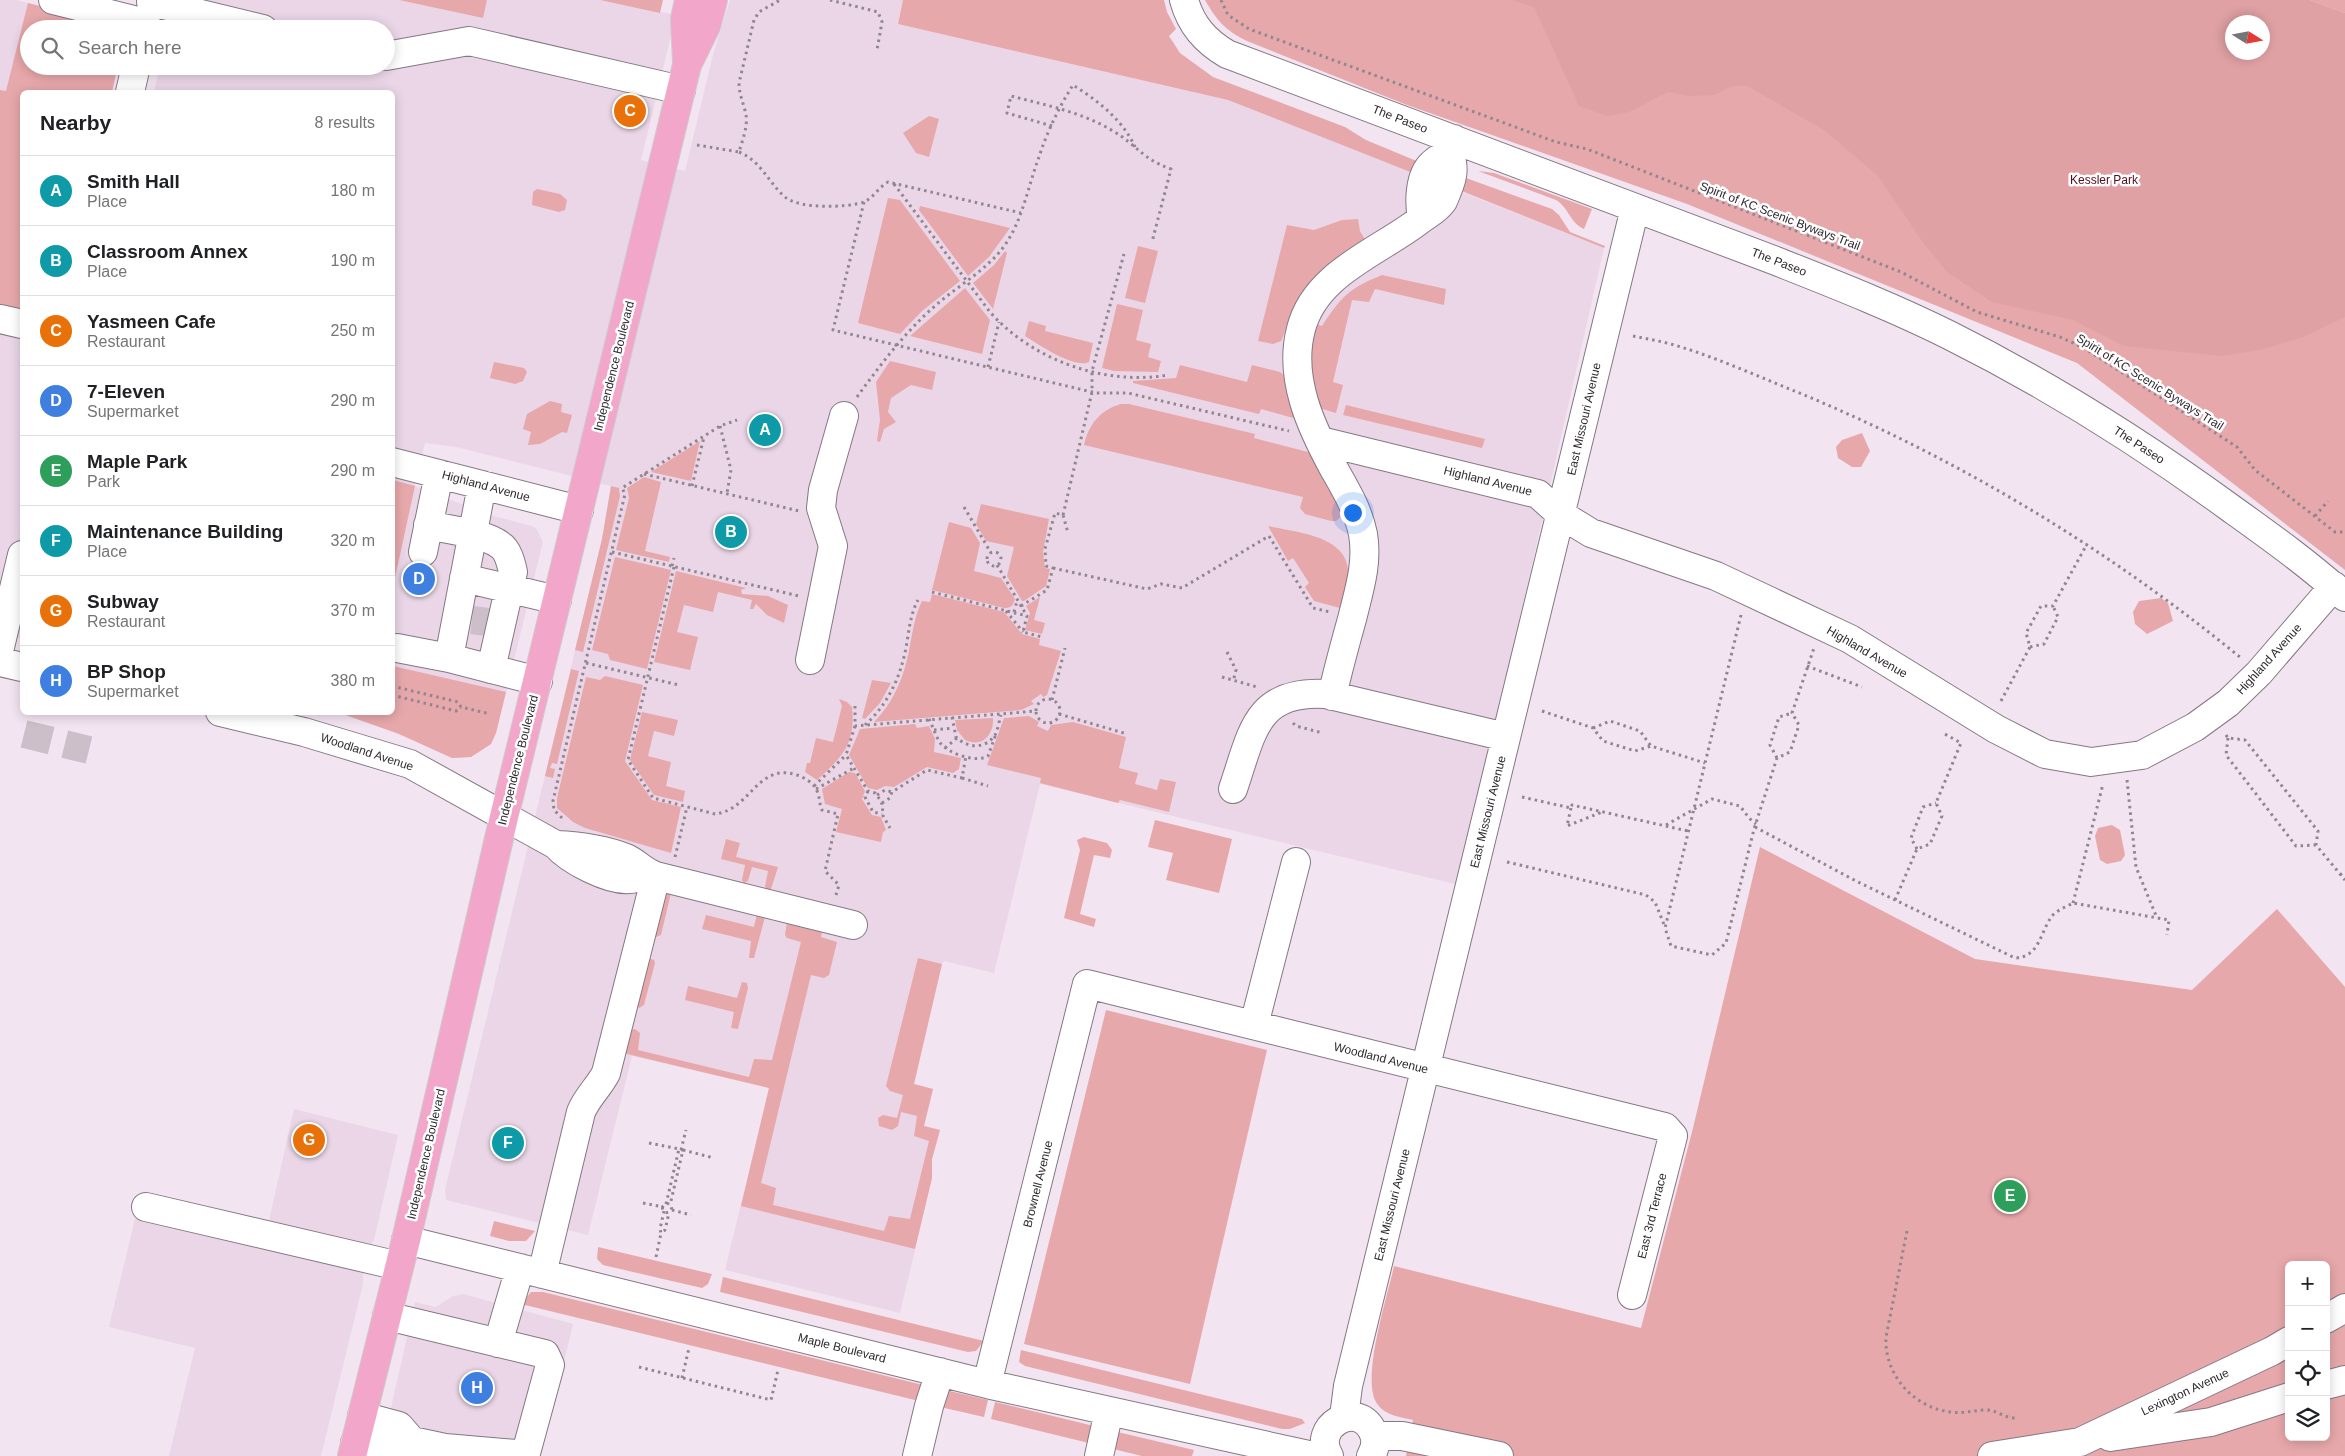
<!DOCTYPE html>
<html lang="en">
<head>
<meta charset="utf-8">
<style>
	body { margin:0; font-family:Arial,sans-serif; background:#f2f2f2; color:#202124 }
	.controls { position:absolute; right:15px; bottom:15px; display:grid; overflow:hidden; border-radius:8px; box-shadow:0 2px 12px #0003 }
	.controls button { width:45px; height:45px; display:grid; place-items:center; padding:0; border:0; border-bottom:1px solid #e0e0e0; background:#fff; color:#202124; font:25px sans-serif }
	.compass { position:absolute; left:2225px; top:15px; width:45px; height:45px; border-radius:50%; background:#fff; box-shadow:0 2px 12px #0003; rotate:101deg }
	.you { position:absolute; left:1352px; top:512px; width:18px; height:18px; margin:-12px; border:4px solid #fff; border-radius:50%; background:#1a73e8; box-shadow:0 0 0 8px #1a73e833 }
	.badge { display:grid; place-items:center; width:32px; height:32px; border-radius:50%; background:#1a73e8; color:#fff; font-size:16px; font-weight:700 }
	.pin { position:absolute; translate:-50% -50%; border:2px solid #fff; box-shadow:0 1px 5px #0006 }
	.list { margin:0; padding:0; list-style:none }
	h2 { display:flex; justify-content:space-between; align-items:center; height:65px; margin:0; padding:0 20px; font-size:21px }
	h2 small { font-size:16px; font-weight:400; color:#757577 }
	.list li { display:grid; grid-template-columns:32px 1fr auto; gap:15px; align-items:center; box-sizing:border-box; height:70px; padding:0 20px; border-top:1px solid #e0e0e0 }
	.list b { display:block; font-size:19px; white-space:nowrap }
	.list p { margin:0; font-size:16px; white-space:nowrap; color:#757577 }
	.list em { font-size:16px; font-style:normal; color:#757577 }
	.icon { flex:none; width:28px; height:28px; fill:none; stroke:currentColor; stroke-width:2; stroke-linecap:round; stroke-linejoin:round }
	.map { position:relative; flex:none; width:2345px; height:1456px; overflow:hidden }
	.search { position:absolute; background:#fff; box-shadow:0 2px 12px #0003; left:20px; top:20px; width:375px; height:55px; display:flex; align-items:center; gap:12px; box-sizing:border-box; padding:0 18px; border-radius:28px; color:#757577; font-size:19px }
	.panel { position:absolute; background:#fff; box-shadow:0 2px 12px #0003; left:20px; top:90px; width:375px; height:625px; border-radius:8px }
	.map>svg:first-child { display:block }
</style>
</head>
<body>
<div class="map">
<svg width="2345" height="1456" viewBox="0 0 2345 1456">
	<rect width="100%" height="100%" fill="#f3e4f1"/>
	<!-- built -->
	<path fill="#ead6e7" d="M0 0H16L103 22 29 29V66L22 92V639L0 634Z
		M176 0H399L482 17 487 0H600L676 15 641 160 685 171 714 51 730 0H903L898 24 1228 100 1604 248 1459 885 1040 784 994 973 944 961 942 964 914 1084 933 1089 924 1126 940 1130 932 1159V1178L900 1313 725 1270 769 1088 632 1056 588 1235 446 1200 445 1190 602 539 611 486 456 447 425 443 415 486 490 515 532 526 536 528 543 542 496 733 491 744 471 757 452 758 399 734 340 713 392 712V92H154L160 66H386V29H169Z
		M294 1109 398 1135 374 1240 368 1248 268 1225Z
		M136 1215 363 1272V1284L321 1456H169L195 1348 109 1327Z
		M463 1294 573 1324 541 1456H380L415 1302 436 1307 453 1296Z"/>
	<!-- green -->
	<path fill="#e7a8ab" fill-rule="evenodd" d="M399 0H487L483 18Z
		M600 0H663L660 13Z
		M903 0H1164L1167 12 1176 29 1169 36 1180 53 1213 77 1345 127 1366 140 1419 162 1418 175 1228 100 898 24Z
		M1205 0H2259L2345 34V570L2077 363 1687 204 1407 105 1247 41C1225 30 1217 21 1205 0ZM2232 22H2262V52H2232Z
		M2310 0H2345V13Z
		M28 3 103 22 112 29H29V66H118L112 92H22V309L0 304V90L6 91Z
		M929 116 939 119 929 157 916 153 903 133Z
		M1478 171 1494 173 1592 209 1584 229C1570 223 1569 208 1556 200Z
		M1466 178 1552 209 1559 215 1570 232 1605 246 1604 248 1459 190Z
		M537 189 560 194 567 200 565 210 559 212 532 205 533 192Z
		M888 198 900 200 960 281 922 311 900 334 858 323Z
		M920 206 1010 228 989 257 968 276 919 210Z
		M1358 219 1360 231 1367 243C1337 259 1307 276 1293 309 1288 319 1286 331 1281 341L1273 344 1258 341 1287 225 1314 230 1342 220Z
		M1138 246 1158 251 1145 303 1125 298Z
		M1005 251 1007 253 993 309 973 283 994 265Z
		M1382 275 1446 289 1444 305 1375 289 1369 302 1352 300 1333 382 1343 385 1336 413 1319 408C1308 377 1310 355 1314 323L1322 326C1341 297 1349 288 1382 275Z
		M965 288 990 320 982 354 910 336Z
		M1117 304 1143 310 1136 340 1151 344 1148 357 1161 361 1158 372 1114 371 1102 368Z
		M1029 321 1046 326 1045 331 1093 343 1089 362C1074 369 1038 344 1025 336Z
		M890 361 936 372 932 390 911 385 891 398 888 412 896 422 884 429 880 442 877 441 880 420 876 382Z
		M494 362 524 368 527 372 523 381 515 384 490 378Z
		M1180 365 1247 382 1252 365 1280 372 1284 375 1297 419 1261 409 1259 414 1133 383V381L1176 378Z
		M550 401 562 404 561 412 572 415 567 433 562 432 540 444 528 445 531 432 523 429 527 414Z
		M1121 404H1129L1255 434 1254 438 1312 453 1338 497 1343 515 1336 521H1331L1305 514 1300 508 1303 497 1084 445C1089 424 1100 410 1121 404Z
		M1346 405 1485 439 1482 448 1343 415Z
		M1862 433 1870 451 1861 467H1852L1838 458 1836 447 1842 440Z
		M700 441 691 481 651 472Z
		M644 477 661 482 645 551 670 557 669 562 616 550 629 498 627 488Z
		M393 480 415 486 393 587 392 480Z
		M611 486 619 488 620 496 583 652 575 650 602 539Z
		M981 504 1049 519 1043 552 1045 568 1050 569 1046 586 1024 601H1022L1007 576 1014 547 986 541 976 524Z
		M949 522 971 528 980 543 974 571 1001 578 1015 599C1013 606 1011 608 1004 608L932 590Z
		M1268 526C1294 532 1345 535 1348 569 1349 582 1343 596 1340 608L1314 601 1305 587 1309 583 1293 558 1288 561Z
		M615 557 671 570 647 669 610 660 608 654 592 650Z
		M676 571 746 588 741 590 742 594 768 596 788 605 784 623 767 615 756 604 753 609H750L752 600 718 592 713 612 684 605 677 632 698 637 690 670 654 662Z
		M932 594 1004 612 1022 634 1040 639 1039 645 1061 651 1047 695 1043 697 1041 694 1031 701 1034 704 1021 710 874 722C895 701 905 674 910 645 913 630 915 615 922 601L930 602Z
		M1040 597 1034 620 1045 623 1042 634 1025 630 1030 613 1026 606Z
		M2161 598 2168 603 2173 621 2147 634 2135 624 2133 612 2139 601Z
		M393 666 506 692 496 733 491 744 471 757 452 758 399 734 340 713 392 712Z
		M571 669 579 671 557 764 552 763 550 768 555 769 553 778 545 776Z
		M605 676 643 685 625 761 652 800 681 807 671 853 585 828 573 822 557 808V798L586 677 600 680Z
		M872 680 891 683 880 703 865 719 862 718Z
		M839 699 847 702 852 707C856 744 842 757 817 780L805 772 807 763H810L816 738 833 742 842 706Z
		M642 712 678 720 674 736 654 731 648 756 671 762 666 786 685 791 683 802 654 795 630 760Z
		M1029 716 1039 722 1037 726 1048 731 1051 725 1073 722 1126 737 1119 768 1138 773 1135 784 1157 790 1160 779 1176 782 1169 812 1120 800 1118 803 1040 783 1041 778 987 765 1004 718Z
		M993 718C994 735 982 748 965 740L957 730 955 720Z
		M915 724 917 728 929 726 935 739 934 752 961 758 959 769 953 773 927 767 894 787 885 786 877 790 868 788 849 755 860 729Z
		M849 772 855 773 865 791 862 799 872 815 881 817 886 830 883 832 881 842 836 832 842 809 825 804 822 789Z
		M1155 820 1232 839 1219 893 1166 880 1173 853 1148 847Z
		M2112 825 2120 830 2125 855 2121 861 2107 864 2100 860 2095 836 2098 828Z
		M1084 837 1107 843 1112 850 1110 858 1094 855 1080 914 1096 919 1094 927 1064 918 1080 850 1077 840Z
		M726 839 740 843 736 857 778 867 771 889 768 890 765 887 768 871 752 867 748 881 744 883 742 880 745 865 721 859Z
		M1760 847 1975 959 2192 990 2277 909 2345 987V1456H1406L1413 1420C1401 1417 1386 1416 1378 1405 1359 1383 1388 1295 1394 1266L1641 1328 1693 1128ZM2289 1265H2326V1437H2289Z
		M662 891 671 893 661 935 656 937 653 935Z
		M757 914H765V917L754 958H749L751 941 702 929 706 915 754 927Z
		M787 922 823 927 821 937 837 942 829 975 824 978 811 975 761 1183 776 1188 773 1205 884 1231 889 1216 910 1219 929 1141 914 1136 917 1116 901 1112 898 1126 892 1130 879 1126 878 1118 883 1115 897 1118 903 1095 890 1091 886 1086 918 958 942 964 914 1084 933 1089 924 1126 940 1130 932 1159V1178L915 1249 741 1206 769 1088 623 1053 631 1030 635 1029 640 1033 638 1050 749 1077 754 1059 772 1060 801 942 787 938 785 935Z
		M648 958 654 960 655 963 644 1005 639 1008 637 1006Z
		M742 982 747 983 748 988 738 1029 731 1028 734 1012 685 1000 688 986 737 998Z
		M1106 1010 1267 1050 1190 1384 1024 1344Z
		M494 1221 535 1231 526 1241H509L490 1236Z
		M598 1247 712 1274 708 1284 702 1288 603 1265 597 1259Z
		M723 1277 984 1341 976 1351 968 1352 720 1292Z
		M531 1292H543L923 1385 919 1401 521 1304Z
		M1021 1350 1302 1419 1305 1423 1290 1429H1282L1025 1366 1019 1362Z
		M941 1389 988 1400 984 1417 936 1406Z
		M995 1402 1102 1428 1097 1445 991 1419Z
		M1109 1430 1194 1450 1192 1456H1142L1105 1447Z"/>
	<!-- forest -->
	<path fill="#dfa1a4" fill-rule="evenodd" d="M1512 0H2310L2345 13V317L2303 337 2260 350 2221 356 2124 346 2073 320 1992 302 1947 272 1922 241 1878 176 1824 130 1747 86H1732L1714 95 1689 96 1668 92 1629 112 1607 116 1579 106 1534 7ZM2232 22H2262V52H2232Z"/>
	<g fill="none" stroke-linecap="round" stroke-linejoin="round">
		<!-- minor-tunnel -->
		<path stroke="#ccbfca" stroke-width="28" stroke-dasharray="28 14" stroke-linecap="butt" d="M472 620 495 623
			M24 734 89 750"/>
		<defs>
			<path id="minor" d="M53 0 146 23
				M1184 0C1191 25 1205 41 1227 54L1776 261C1834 284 1893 307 1949 335 2047 384 2141 443 2229 507 2268 535 2309 564 2345 597
				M151 2 263 29
				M386 56 469 41 681 90
				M130 92 136 66
				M1422 218C1419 203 1419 176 1432 164 1437 159 1443 156 1449 152
				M0 319 22 324
				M1321 441 1538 494 1560 514 1591 533 1716 576 1850 639 1996 729 2045 754 2091 762 2142 755 2195 727 2228 703 2259 673 2334 586
				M392 462 579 510
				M482 485 449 658 538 681
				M428 525C448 530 485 533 500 545 508 550 511 563 513 572L491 669
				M423 552 439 474
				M464 578 557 600
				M0 647 22 555
				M397 648 449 658
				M810 660 833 546 821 508 823 490 844 416
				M0 662 22 667
				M1332 696C1338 670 1345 644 1352 619 1359 590 1368 564 1363 534 1358 510 1346 490 1334 469 1311 427 1288 378 1301 329 1315 273 1379 252 1420 220 1428 214 1437 210 1443 201 1446 194 1451 183 1452 176 1455 161 1447 159 1454 139
				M220 712 304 732 410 764 556 845C569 860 610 882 631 879 635 879 641 875 645 873
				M1233 789C1252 734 1255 690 1325 694L1506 737
				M556 845C580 846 603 849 626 858 637 863 644 872 656 876L853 925
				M1254 1025 1296 862
				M146 1207 399 1266
				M406 1240 987 1384 1313 1456
				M542 1274 581 1112C587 1097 599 1087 606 1073L656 876
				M2326 1319 2345 1308
				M498 1343 520 1268
				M987 1384 1087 984 1665 1127 1673 1136 1632 1295
				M2326 1385 2345 1380
				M362 1416 399 1426 412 1441 445 1448 516 1454 526 1453 550 1365 545 1354 387 1316
				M1344 1417 1348 1386 1635 208
				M1375 1436H1402L1499 1456
				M2110 1437 2211 1422 2289 1397
				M355 1443 406 1456
				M917 1456 929 1406 940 1372
				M1099 1456 1109 1411
				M1329 1456C1311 1427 1356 1400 1372 1430 1377 1439 1376 1447 1371 1456
				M1992 1456 2080 1442 2272 1351 2289 1341"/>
			<path id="major" d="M687 63 685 19 689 0
				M352 1456 406 1240 504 817 687 65 706 26 713 0"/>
		</defs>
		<!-- minor casing -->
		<use href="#minor" stroke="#847883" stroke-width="30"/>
		<!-- major casing -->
		<use href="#major" stroke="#cdcccd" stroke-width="30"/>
		<!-- path -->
		<path stroke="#90868f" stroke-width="3" stroke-dasharray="2.5 4" stroke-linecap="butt" d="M830 0 878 12 882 22 877 50
			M1221 0 1228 15 1249 29 1556 142 1587 149 1901 272 1977 312 2060 337 2084 348 2237 447 2255 470 2335 532H2345
			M1052 126 1007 113 1011 96C1045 105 1082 112 1113 131 1137 145 1142 159 1171 169L1152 242
			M697 145 739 152C742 141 748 127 746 115 744 104 739 95 739 83L754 20 759 12 780 0
			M739 152C761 161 768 182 785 197 798 209 847 208 864 202 873 198 879 187 888 182L1021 213
			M894 184 990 312C1032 360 1105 386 1168 375
			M864 202 833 330 1096 393H1128L1289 431
			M1633 336C1649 339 1665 342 1681 347 1720 359 1759 377 1797 392 1957 458 2107 548 2241 658
			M988 367 999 322
			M857 397C881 364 905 332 936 305 959 285 987 270 1005 245 1023 219 1028 186 1039 157 1047 132 1059 107 1073 85 1097 100 1123 120 1135 147
			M720 426 731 470 727 493
			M644 474 799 511
			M692 486 704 437
			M964 507 991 553
			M1063 515 1092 392V371L1124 254
			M2315 516 2328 501
			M612 552 799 596
			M987 559a7 7 0 1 1 14 0a7 7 0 1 1-14 0Z
			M997 565 1027 616 1023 632 1042 637
			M672 566 674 558
			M674 567 628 760 653 798 715 814C751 810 757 762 797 775 805 778 814 783 817 791 820 797 819 804 822 810L838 814 825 871 839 885 836 895
			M1053 568 1147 589 1161 584 1182 588 1269 536 1313 608 1330 612
			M932 592 1027 616
			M1021 606 1047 590 1053 568 1046 566 1045 549 1055 513 1063 515 1068 533
			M1006 611 1023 632
			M1014 612 1017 601
			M1741 615 1665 928 1671 946 1712 955 1726 943 1754 829 1777 758 1790 752 1799 725 1792 713 1814 648
			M2030 647 2044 644 2058 617 2053 606
			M1227 652 1236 670 1233 682
			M586 663 679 685
			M1807 666 1862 687
			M1222 677 1257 687
			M392 686 458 702 461 707 490 714
			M392 695 456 711 461 707
			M1036 711a12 12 0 1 1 24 0a12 12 0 1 1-24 0Z
			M1052 700 1065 648
			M2001 701 2030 647 2026 633 2041 606H2053L2087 544
			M855 706V726L1036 711
			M1542 711 1593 728 1603 741 1635 751 1651 746 1705 763
			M1059 714 1127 734
			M952 717 956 737C967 748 985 750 995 735 998 730 999 721 1001 715
			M929 719C933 727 936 737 941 744 950 754 976 763 988 756L996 734
			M1293 723 1296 726 1323 733
			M865 725C888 704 900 678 906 648 909 631 910 615 918 600
			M855 726 846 755 868 791 875 793C881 801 884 804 882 814L890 828
			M1593 728 1610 721 1640 731 1651 746
			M934 730 953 728
			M2226 735 2228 738 2245 740 2318 831 2316 845 2345 880
			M2228 738 2226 755 2296 846 2316 845
			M945 748 957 738
			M1777 758 1770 745 1779 717 1792 713
			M962 778 988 786
			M2127 780 2136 867 2157 918
			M814 786 846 755
			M816 789 854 768
			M868 791 865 797 873 812 882 814
			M877 795 885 790 892 792
			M1522 797 1571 808 1572 805 1688 831
			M882 803 890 798 892 792 927 770 962 778 966 756
			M1571 808 1567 826 1602 812
			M562 818 554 810 553 801 625 494 622 488 720 426 737 420
			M1666 825 1712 799 1740 806 1749 818 1756 824
			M1755 827 1856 881 2015 958C2040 957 2040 932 2052 916 2057 910 2066 907 2073 903L2169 920 2167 935
			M1917 849 1911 838 1923 807 1936 803
			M675 857 687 807
			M1507 862 1646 895 1655 902 1665 927
			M2340 875 2345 871
			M1895 900 1917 849 1930 844 1942 816 1936 803 1961 743 1943 733
			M2073 903 2103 784
			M649 1143 679 1149
			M681 1150 686 1130
			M683 1150 714 1158
			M643 1203 663 1207
			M662.5 1208a4.5 4.5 0 1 1 9 0a4.5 4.5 0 1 1-9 0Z
			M666 1204 679 1149 683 1150 670 1205
			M672 1210 691 1215
			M664 1211 660 1229 661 1233 665 1230 669 1213
			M1907 1231 1886 1337C1884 1375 1914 1408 1951 1412 1964 1414 1974 1410 1986 1410 1997 1410 2004 1418 2015 1418
			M656 1257 661 1233
			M639 1367 771 1400 778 1370
			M682 1378 689 1348"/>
		<!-- minor -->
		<use href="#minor" stroke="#fff" stroke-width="28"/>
		<!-- major -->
		<use href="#major" stroke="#f2a6ca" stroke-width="28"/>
	</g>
	<g text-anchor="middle" stroke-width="5" stroke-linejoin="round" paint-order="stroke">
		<!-- street labels -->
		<g font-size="12" fill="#2e292e" stroke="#fff">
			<text transform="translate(1400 119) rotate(21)" y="4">The Paseo</text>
			<text transform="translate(1780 216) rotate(21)" y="4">Spirit of KC Scenic Byways Trail</text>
			<text transform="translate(1779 262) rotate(21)" y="4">The Paseo</text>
			<text transform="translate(614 366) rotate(-76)" y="4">Independence Boulevard</text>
			<text transform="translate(2150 382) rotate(32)" y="4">Spirit of KC Scenic Byways Trail</text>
			<text transform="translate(1584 419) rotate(-77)" y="4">East Missouri Avenue</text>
			<text transform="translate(2139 445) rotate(33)" y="4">The Paseo</text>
			<text transform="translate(1488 481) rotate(14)" y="4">Highland Avenue</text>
			<text transform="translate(486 486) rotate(15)" y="4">Highland Avenue</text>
			<text transform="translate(1867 652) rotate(30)" y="4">Highland Avenue</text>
			<text transform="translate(2269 659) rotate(-48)" y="4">Highland Avenue</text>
			<text transform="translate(367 752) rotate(18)" y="4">Woodland Avenue</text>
			<text transform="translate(518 760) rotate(-76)" y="4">Independence Boulevard</text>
			<text transform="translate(1488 812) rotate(-76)" y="4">East Missouri Avenue</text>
			<text transform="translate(1381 1058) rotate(14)" y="4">Woodland Avenue</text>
			<text transform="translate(426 1154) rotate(-77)" y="4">Independence Boulevard</text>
			<text transform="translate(1038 1184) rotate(-76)" y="4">Brownell Avenue</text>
			<text transform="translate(1392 1205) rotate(-76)" y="4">East Missouri Avenue</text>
			<text transform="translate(1652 1216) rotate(-76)" y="4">East 3rd Terrace</text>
			<text transform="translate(842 1348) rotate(14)" y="4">Maple Boulevard</text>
			<text transform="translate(2185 1392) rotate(-25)" y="4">Lexington Avenue</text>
		</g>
		<!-- park labels -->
		<g font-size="12" fill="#560c1c" stroke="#fff">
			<text x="2104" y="184">Kessler Park</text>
		</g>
	</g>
</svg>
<div class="controls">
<button>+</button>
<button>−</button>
<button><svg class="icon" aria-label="locate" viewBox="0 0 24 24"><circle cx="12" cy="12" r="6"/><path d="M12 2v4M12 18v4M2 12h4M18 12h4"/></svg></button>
<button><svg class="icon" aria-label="layers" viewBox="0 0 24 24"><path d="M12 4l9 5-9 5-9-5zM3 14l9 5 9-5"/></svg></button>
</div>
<svg class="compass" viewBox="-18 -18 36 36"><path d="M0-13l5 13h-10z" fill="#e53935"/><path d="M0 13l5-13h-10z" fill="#757577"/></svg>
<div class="you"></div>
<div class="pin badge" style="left:765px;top:430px;background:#0f9aa8">A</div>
<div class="pin badge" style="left:731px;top:532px;background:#0f9aa8">B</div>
<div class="pin badge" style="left:630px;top:111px;background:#e8710a">C</div>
<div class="pin badge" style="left:419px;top:579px;background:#3f7fe0">D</div>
<div class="pin badge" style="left:2010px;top:1196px;background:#2e9e5b">E</div>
<div class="pin badge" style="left:508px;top:1143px;background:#0f9aa8">F</div>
<div class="pin badge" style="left:309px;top:1140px;background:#e8710a">G</div>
<div class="pin badge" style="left:477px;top:1388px;background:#3f7fe0">H</div>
<div class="search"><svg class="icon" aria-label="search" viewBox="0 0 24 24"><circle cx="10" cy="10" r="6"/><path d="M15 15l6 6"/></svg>Search here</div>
<section class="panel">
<h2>Nearby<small>8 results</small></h2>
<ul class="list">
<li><span class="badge" style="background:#0f9aa8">A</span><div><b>Smith Hall</b><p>Place</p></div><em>180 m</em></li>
<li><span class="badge" style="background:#0f9aa8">B</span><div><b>Classroom Annex</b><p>Place</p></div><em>190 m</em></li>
<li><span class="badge" style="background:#e8710a">C</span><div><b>Yasmeen Cafe</b><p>Restaurant</p></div><em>250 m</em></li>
<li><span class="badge" style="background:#3f7fe0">D</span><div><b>7-Eleven</b><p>Supermarket</p></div><em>290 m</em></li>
<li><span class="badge" style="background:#2e9e5b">E</span><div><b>Maple Park</b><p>Park</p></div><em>290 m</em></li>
<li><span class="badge" style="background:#0f9aa8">F</span><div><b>Maintenance Building</b><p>Place</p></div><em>320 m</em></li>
<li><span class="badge" style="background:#e8710a">G</span><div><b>Subway</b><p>Restaurant</p></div><em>370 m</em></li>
<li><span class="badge" style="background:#3f7fe0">H</span><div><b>BP Shop</b><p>Supermarket</p></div><em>380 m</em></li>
</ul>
</section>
</div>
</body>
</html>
